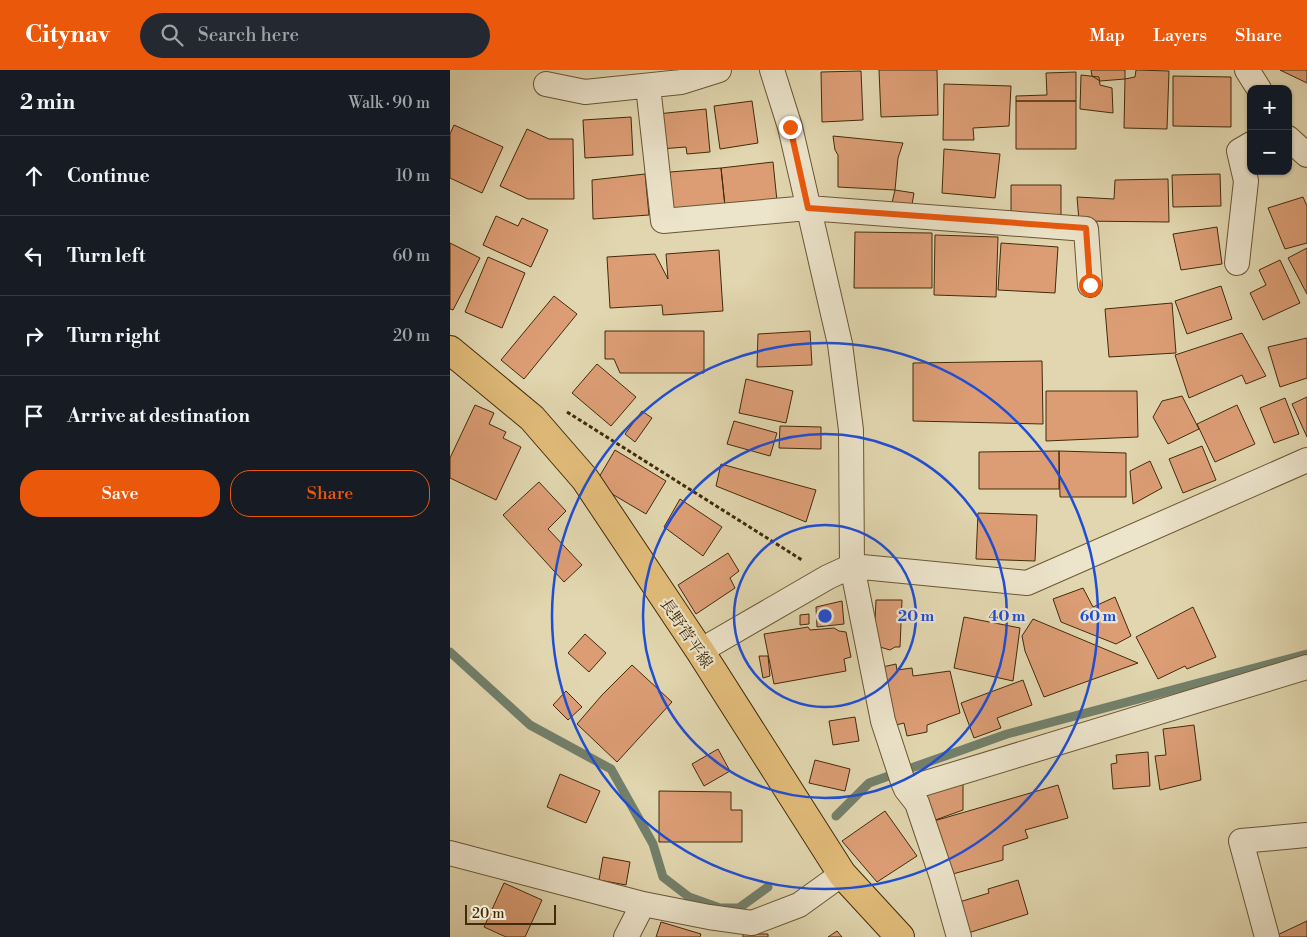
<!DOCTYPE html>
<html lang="en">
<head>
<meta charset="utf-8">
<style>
	body { margin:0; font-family:"Libre Bodoni","Noto Serif JP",serif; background:#242831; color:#f1f3f6 }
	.controls { position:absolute; right:15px; top:15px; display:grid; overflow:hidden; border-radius:10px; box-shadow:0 1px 4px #0004 }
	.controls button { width:45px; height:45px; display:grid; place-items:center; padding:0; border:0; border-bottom:1px solid #363941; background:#171b24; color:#f1f3f6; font:25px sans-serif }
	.scale { position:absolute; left:15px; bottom:12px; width:91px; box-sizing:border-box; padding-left:5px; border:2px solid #422b0b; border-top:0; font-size:14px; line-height:18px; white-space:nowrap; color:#422b0b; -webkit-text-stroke:4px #ece4cb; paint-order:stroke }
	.stop { position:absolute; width:15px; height:15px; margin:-11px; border:4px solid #ea580c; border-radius:50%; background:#fff }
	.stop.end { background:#ea580c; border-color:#fff; box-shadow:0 1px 5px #0008 }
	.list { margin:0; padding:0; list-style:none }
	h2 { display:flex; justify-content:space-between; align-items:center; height:65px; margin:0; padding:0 20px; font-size:21px }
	h2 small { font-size:16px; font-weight:400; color:#9ea1a6 }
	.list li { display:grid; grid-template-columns:32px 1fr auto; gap:15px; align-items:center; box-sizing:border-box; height:80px; padding:0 20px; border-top:1px solid #363941 }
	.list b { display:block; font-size:19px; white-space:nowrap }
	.list em { font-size:16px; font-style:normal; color:#9ea1a6 }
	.actions { display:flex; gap:10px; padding:15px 20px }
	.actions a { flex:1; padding:11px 0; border:1px solid #ea580c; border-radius:20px; text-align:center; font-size:18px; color:#ea580c }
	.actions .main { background:#ea580c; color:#fff }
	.icon { flex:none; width:28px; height:28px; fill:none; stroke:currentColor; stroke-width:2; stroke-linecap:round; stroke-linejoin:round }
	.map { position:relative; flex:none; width:857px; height:867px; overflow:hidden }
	header { display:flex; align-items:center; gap:30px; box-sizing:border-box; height:70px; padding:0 25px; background:#ea580c; color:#fff }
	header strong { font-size:24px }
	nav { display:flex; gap:28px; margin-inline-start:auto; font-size:18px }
	.search { width:350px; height:45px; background:#242831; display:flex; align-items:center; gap:12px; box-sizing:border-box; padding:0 18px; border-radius:28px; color:#9ea1a6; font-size:19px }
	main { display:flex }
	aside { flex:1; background:#171b24 }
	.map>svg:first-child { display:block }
</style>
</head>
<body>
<header>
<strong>Citynav</strong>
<div class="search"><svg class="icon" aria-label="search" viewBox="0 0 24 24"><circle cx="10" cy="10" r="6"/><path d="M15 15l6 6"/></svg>Search here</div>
<nav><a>Map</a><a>Layers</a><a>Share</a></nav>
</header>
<main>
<aside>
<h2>2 min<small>Walk · 90 m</small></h2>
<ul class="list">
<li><svg class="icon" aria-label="ahead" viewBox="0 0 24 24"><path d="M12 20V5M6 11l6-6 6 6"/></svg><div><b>Continue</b></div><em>10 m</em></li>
<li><svg class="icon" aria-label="left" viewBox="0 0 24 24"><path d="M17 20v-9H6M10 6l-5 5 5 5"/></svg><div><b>Turn left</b></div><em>60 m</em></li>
<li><svg class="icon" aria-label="right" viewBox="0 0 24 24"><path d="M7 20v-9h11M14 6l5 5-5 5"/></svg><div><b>Turn right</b></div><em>20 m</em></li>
<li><svg class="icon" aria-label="arrive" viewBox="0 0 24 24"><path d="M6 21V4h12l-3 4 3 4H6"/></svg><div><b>Arrive at destination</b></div></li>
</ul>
<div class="actions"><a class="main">Save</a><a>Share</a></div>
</aside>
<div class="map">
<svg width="857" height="867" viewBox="0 0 857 867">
	<rect width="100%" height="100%" fill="#e1d6af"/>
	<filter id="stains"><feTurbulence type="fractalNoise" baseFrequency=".004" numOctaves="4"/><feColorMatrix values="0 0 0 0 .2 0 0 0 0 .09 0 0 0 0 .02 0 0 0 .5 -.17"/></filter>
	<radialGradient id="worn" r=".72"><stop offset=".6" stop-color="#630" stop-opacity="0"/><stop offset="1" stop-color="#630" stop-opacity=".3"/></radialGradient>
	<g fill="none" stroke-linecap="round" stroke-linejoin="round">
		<!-- stream -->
		<path stroke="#73806b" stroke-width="9" d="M0 582 80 655 161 699 203 774 213 807 239 827 270 838H289L318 817
			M386 746 419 713 557 664 857 584"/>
	</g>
	<!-- building -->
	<path fill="#dc9d75" stroke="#422b0b" d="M429 0H487L488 45 431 47Z
		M641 0H675V9L650 11 642 6Z
		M686 0 719 1 717 59 674 58 675 9 685 7Z
		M830 0H857V13Z
		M411 1 413 50 372 52 371 2Z
		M626 2V31H566V26L597 25 596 3Z
		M631 5 649 7 650 15 662 18 663 43 630 39Z
		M723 6 781 7V57L723 56Z
		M494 14 561 16 559 56 523 58 524 70H493Z
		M302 31 308 73 270 79 264 36Z
		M566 31H626V79H566Z
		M256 39 260 82 237 84 236 77 210 79 207 44Z
		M181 47 183 85 135 88 133 50Z
		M4 55 53 77 32 123 0 108V64Z
		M77 59 99 69H123L124 129H78L50 116Z
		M383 66 453 73 448 88 445 120 388 117V85L385 80Z
		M494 79 550 84 545 128 492 123Z
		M323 92 327 131 275 136 271 98Z
		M271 98 275 136 223 143 220 102Z
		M195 104 199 145 143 149 142 110Z
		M770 104 771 136 723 137 722 105Z
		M718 109 719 152 629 151 627 127 664 129 665 110Z
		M561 115H611V151L561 150Z
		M445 120 464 123 461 140 441 137Z
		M853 127 857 136V173L835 179 818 138Z
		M46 146 68 156 72 148 98 160 81 197 33 175Z
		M767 157 772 194 731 200 723 164Z
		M405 162 482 163V218H404Z
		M485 165 548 167 546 227 484 225Z
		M0 173 30 188 3 240 0 239Z
		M551 173 608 177 605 223 548 220Z
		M857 178V224L838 188Z
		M269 180 273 241 213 245 212 235 160 238 157 187 205 184 218 209 216 184Z
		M38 187 75 203 52 258 15 242Z
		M830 190 850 233 813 250 800 223 816 215 809 200Z
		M771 216 782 249 737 264 725 231Z
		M104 226 127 244 74 309 51 290Z
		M722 233 726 283 659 287 655 239Z
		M155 261H254V303H170L164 289H155Z
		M360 261 362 295 307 297 308 264Z
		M792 263 816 306 796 314 792 305 739 328 725 285Z
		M857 268V308L830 317 818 277Z
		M592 291 593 354 463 351V293Z
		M147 294 186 327 161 356 122 323Z
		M296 309 343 321 336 353 289 343Z
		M596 321H687L688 367 596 371Z
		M732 326 749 359 718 374 703 347 712 331Z
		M857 327V367L842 334Z
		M835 328 849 364 824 373 810 338Z
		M25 335 44 343 39 354 56 362 53 368 71 377 46 430 0 408V388Z
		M787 335 805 374 765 392 747 354Z
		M192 341 202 348 185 372 175 364Z
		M284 351 327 363 320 386 277 374Z
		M330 356 371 357V379L329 378Z
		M752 376 766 410 733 423 719 389Z
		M165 380 216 411 196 444 145 414Z
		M609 381V419H529V382Z
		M609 381 676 383V427H610Z
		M700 391 712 418 683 434 680 401Z
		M271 394 366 420 356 452 266 416Z
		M89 412 116 441 98 459 132 495 114 512 53 445Z
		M230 429 272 457 253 486 214 457Z
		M528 443 587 445 585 491 526 489Z
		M278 483 289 501 280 508 285 518 246 544 228 515Z
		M633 518 643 537 665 527 681 566 666 574 611 552 603 529Z
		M426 530H452L450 577H445L440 580 430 577 424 570Z
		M392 531 394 554 367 557 366 537Z
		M743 537 766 587 737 599 735 596 708 609 686 567Z
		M359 544V554L350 555V545Z
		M514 547 570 558 563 611 504 598Z
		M583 549 688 593 594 627 575 581 572 566Z
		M358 557 360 560 384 558 389 561 396 562 401 587 394 589 396 601 324 614 314 564Z
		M135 564 156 583 139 602 118 583Z
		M309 586H318L320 606 313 608Z
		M446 594 447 600 462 598 463 606 500 601 510 643 477 655V662L457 666 454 653 442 656 428 598Z
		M182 595 222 632 167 692 127 654 152 625Z
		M573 610 582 635 547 648 551 658 524 668 511 633Z
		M116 621 132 637 118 650 103 635Z
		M405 647 409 671 383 675 379 651Z
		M744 655 751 710 710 720 705 686 716 685 713 659Z
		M268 679 280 701 254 716 242 694Z
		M698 682 700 716 663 719 661 694 667 693 666 685Z
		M365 690 400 699 395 721 359 713Z
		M110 704 150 721 136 753 97 737Z
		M513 714V740L477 753 461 725Z
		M608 715 618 748 575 760 578 768 553 776V790L492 807 477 753Z
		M209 721 281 722V740H292V772H209Z
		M435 741 467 786 427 812 392 771Z
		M153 787 180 792 176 815 149 810Z
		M568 810 578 844 515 864 506 833 539 823 538 819Z
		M54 813 92 830 75 867H56L34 857Z
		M857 851V867H826L825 866Z
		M211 852 251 864 250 867H206Z
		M387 861 392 867H378Z
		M293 864H318V867H293Z"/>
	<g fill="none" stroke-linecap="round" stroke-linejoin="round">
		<defs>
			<path id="street" d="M322 0 340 57 390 274 401 360 402 496 433 651 453 712 456 719 467 733 492 807 509 867
				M797 0 809 19
				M96 14 135 22 231 12 269 0
				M198 16 213 151 358 138 636 159 640 215
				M838 68 857 85
				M787 193 796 111 789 81 801 74
				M250 581 378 507 402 496 577 513 857 390
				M456 719 857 597
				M0 783 193 834 259 847 302 853 349 835 392 804
				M176 867 193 834
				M817 867 791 771 857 765"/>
			<path id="primary" d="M0 280 82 348 135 409 250 581 392 804 450 867"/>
		</defs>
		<!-- street casing -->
		<use href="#street" stroke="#6a5634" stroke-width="26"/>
		<!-- primary casing -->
		<use href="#primary" stroke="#422b0b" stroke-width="30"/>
		<!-- path -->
		<path stroke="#422b0b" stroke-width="3" stroke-dasharray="4 2.5" stroke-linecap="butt" d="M117 342 352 490"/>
		<!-- street -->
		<use href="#street" stroke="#ece4cb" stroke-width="24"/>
		<!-- primary -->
		<use href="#primary" stroke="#e0bb78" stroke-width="28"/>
	</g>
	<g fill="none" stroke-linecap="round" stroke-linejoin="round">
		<!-- route -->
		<path stroke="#ea580c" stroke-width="6" d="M340 57 358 138 636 158 640 215"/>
	</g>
	<!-- distance rings -->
	<g fill="none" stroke="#1d4ed8" stroke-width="2.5">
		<circle cx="375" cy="546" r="91"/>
		<circle cx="375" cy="546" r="182"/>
		<circle cx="375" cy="546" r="273"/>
	</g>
	<g text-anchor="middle" stroke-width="4.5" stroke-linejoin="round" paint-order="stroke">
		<!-- street labels -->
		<g font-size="16" fill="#422b0b" stroke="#ece4cb">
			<text transform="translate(237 563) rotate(56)" y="6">長野菅平線</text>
		</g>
	</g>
	<circle cx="375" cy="546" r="8" fill="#1d4ed8" stroke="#ece4cb" stroke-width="2.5"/>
	<g font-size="15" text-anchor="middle" font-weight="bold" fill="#1d4ed8" stroke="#ece4cb" stroke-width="4.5" stroke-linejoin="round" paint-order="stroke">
		<text x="466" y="551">20 m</text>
		<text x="557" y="551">40 m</text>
		<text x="648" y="551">60 m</text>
	</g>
	<rect width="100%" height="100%" filter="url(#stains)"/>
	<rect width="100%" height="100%" fill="url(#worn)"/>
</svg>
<div class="controls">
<button>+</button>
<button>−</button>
</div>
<div class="scale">20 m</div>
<div class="stop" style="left:640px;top:215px"></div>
<div class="stop end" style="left:340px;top:57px"></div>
</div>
</main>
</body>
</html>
